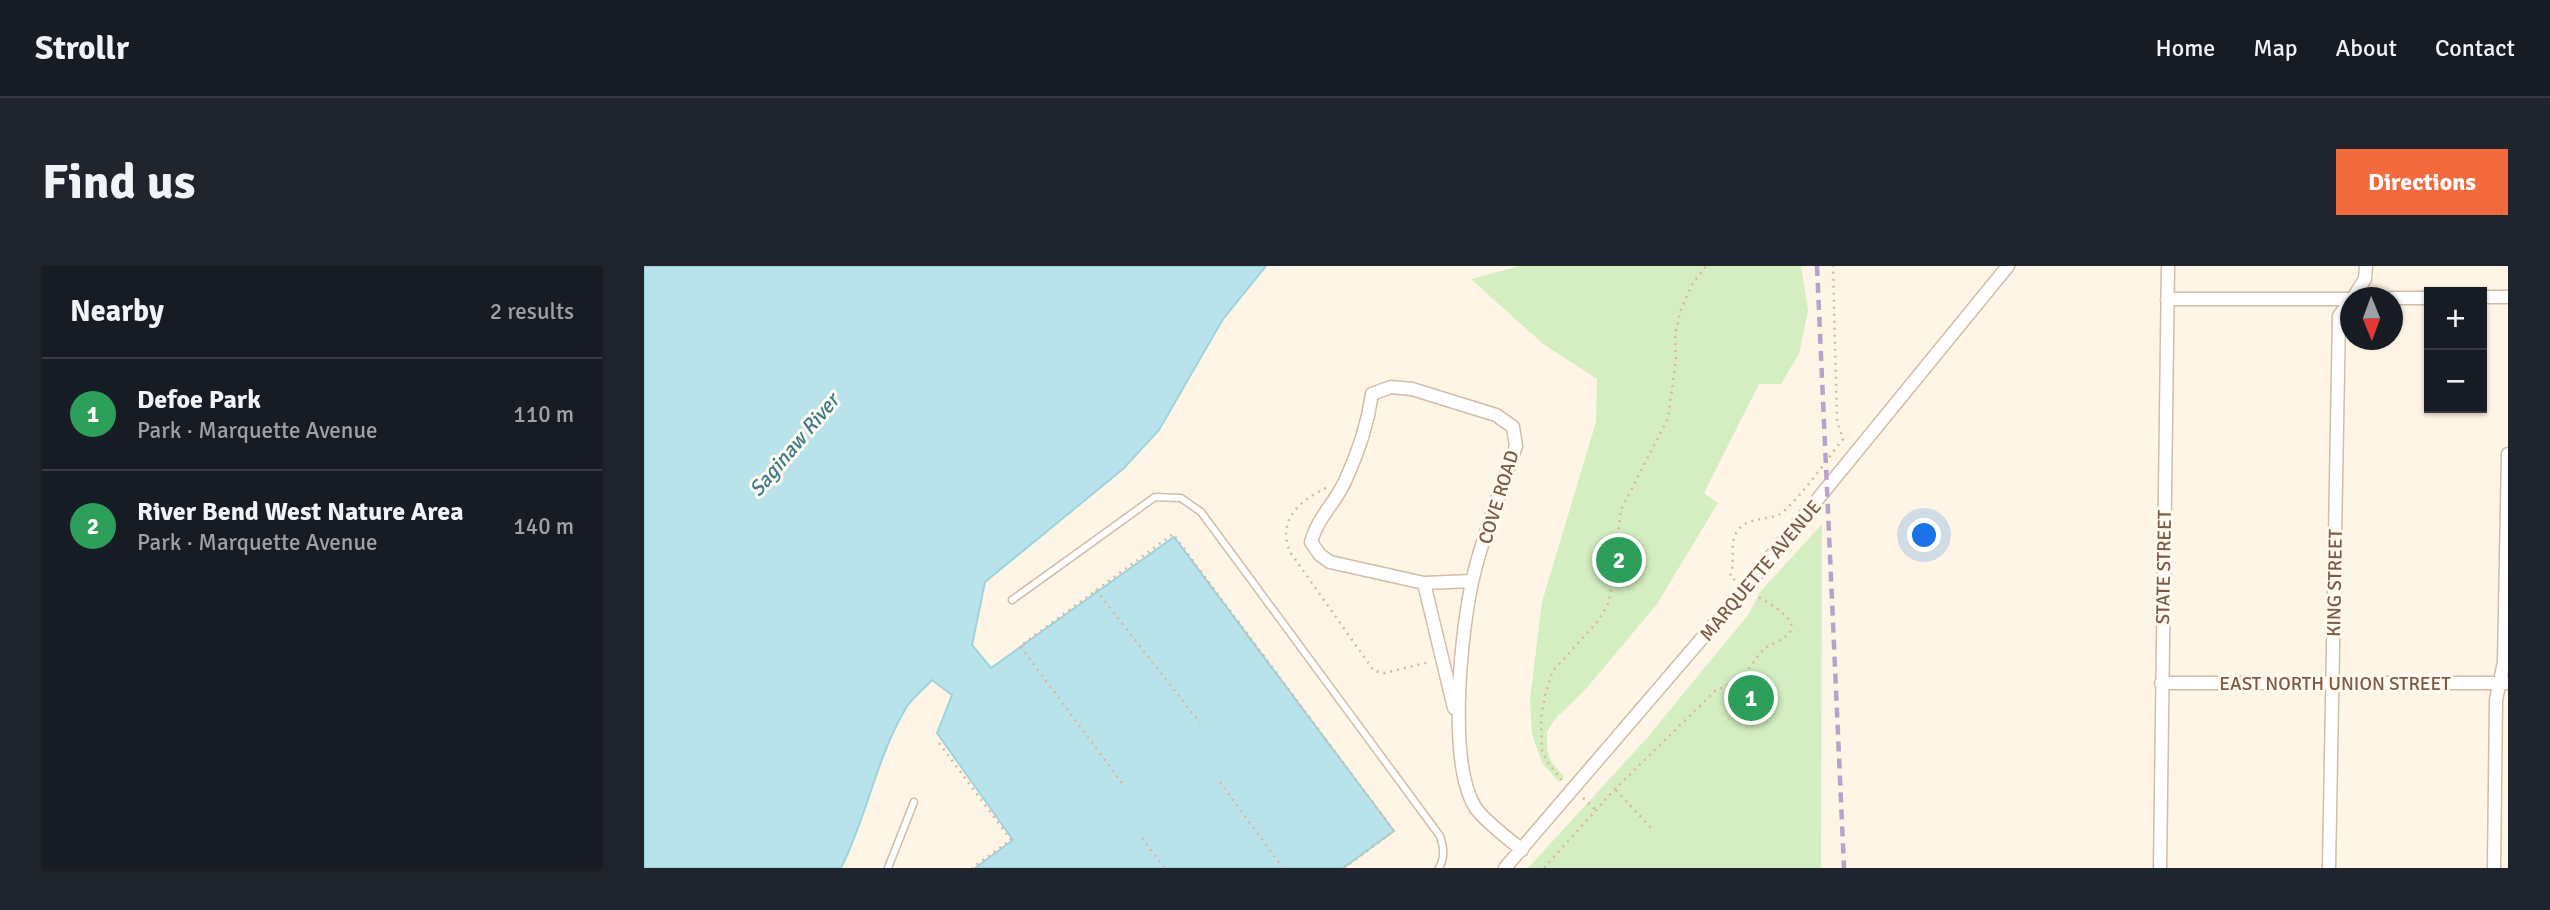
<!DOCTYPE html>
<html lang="en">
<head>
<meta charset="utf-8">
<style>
	body { margin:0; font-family:Signika,sans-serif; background:#20242c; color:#f1f3f6 }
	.controls { position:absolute; right:21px; top:21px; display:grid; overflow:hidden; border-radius:0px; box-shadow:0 2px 5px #0004 }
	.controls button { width:63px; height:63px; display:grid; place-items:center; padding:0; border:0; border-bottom:2px solid #363941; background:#171b24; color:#f1f3f6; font:35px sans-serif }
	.compass { position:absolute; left:1696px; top:21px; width:63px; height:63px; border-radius:50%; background:#171b24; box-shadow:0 2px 5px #0004; rotate:179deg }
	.you { position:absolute; left:1281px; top:270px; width:24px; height:24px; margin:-18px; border:5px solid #fff; border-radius:50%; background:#1a73e8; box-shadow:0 0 0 10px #1a73e833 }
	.badge { display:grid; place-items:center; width:46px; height:46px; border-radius:50%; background:#f46a3f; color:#fff; font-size:23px; font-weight:700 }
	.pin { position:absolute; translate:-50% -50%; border:4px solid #fff; box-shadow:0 2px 7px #0006 }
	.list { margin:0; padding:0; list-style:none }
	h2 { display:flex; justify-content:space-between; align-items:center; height:91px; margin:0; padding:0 28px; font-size:30px }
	h2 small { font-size:23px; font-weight:400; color:#9ea1a6 }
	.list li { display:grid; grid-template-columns:46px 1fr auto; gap:21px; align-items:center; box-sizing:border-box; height:112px; padding:0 28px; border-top:2px solid #363941 }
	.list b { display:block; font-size:26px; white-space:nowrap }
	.list p { margin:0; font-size:23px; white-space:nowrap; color:#9ea1a6 }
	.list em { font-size:23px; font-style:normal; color:#9ea1a6 }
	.map { position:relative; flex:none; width:1864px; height:602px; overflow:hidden; border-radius:0px }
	header { display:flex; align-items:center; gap:42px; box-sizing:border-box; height:98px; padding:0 35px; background:#171b24; border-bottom:2px solid #363941 }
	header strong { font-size:33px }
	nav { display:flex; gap:38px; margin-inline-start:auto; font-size:24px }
	.intro { display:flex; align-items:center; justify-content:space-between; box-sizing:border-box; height:168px; padding:0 42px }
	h1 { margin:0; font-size:49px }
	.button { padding:18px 32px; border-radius:0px; background:#f46a3f; color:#fff; font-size:24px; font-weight:700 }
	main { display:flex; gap:42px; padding:0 42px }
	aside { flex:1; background:#171b24; border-radius:0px; box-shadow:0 2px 5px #0004 }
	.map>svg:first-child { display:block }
</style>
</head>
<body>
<header>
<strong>Strollr</strong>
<nav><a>Home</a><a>Map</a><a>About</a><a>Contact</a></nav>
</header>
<div class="intro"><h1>Find us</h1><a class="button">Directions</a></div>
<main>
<aside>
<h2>Nearby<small>2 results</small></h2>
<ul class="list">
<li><span class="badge" style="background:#2e9e5b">1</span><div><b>Defoe Park</b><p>Park · Marquette Avenue</p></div><em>110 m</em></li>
<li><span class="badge" style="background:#2e9e5b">2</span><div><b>River Bend West Nature Area</b><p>Park · Marquette Avenue</p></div><em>140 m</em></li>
</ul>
</aside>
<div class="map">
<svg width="1864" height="602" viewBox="0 0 1864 602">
	<rect width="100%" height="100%" fill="#fef5e6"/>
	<!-- green -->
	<path fill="#d4eec2" d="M876 0H1157L1164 44 1155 88 1137 118H1115L1060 227 1074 237 1013 338 942 423 911 453 903 466V483L907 495 920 511 915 516 898 497 888 468 886 434 898 336 952 156 953 113 899 78 827 13Z
		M1178 258 1177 602H884L1002 473 1104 349 1116 326Z"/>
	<!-- water -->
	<path fill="#b8e3eb" stroke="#9dd3de" stroke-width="2" d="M0 0H622L579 53 515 164 479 203 341 316 328 379 347 402 530 271 750 565 699 602H331L369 574 293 467 308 429 288 414C280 423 268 432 262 442 232 492 223 551 197 602H0Z"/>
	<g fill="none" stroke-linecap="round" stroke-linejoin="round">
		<defs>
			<path id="lane" d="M368 334 511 231 537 232 557 246 796 570C800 581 801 592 795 602
				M244 602 270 536"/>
			<path id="street" d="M1838 31H1864
				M1709 32 1721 13 1722 0
				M1748 32H1785
				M1523 33H1706
				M828 315 780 317 686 296 676 289 667 276C674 250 692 237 702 213 714 187 724 156 728 128L747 121 768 123 852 149 869 161 872 180C858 222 840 265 830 308 817 360 803 495 831 541 838 553 866 574 878 584
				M780 317 810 442
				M1517 417H1864
				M861 602 1102 321 1364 0
				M1516 602 1524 0
				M1685 602 1695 50 1706 35
				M1850 602 1852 434 1860 396 1864 188"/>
		</defs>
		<!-- lane casing -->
		<use href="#lane" stroke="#d2bcaa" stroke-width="9"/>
		<!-- street casing -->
		<use href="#street" stroke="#d2bcaa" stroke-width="15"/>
		<!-- path -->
		<path stroke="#ddb69d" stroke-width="2.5" stroke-dasharray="2 5" stroke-linecap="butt" d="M682 222C655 235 633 254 646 286L730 405 741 407 785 396
			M1091 314 1086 310C1093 295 1083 276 1095 263 1107 249 1128 256 1140 245 1161 226 1181 196 1199 173L1193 155 1189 0
			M452 324 556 457
			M295 477 367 574 328 602
			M918 514 904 497 898 485 897 452 901 430 908 406 954 355 965 336 977 244 1024 152 1032 94 1031 69 1037 43 1049 17 1062 0
			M576 516 639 602
			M478 517 376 380 529 268 750 565 700 602
			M972 524 1008 563
			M939 532 952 544
			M498 572 520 602
			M900 602 971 523 1072 424C1082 420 1092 416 1100 408 1108 400 1113 389 1121 382 1129 376 1151 371 1147 358 1143 346 1122 336 1113 330"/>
		<!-- lane -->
		<use href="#lane" stroke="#fff" stroke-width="6"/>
		<!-- street -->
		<use href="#street" stroke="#fff" stroke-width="12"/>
		<!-- rail -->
		<path stroke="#b8a2ca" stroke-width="4.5" stroke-dasharray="10 7" stroke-linecap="butt" d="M1173 0 1200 602"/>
	</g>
	<g text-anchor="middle" stroke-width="6" stroke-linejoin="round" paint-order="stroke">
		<!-- street labels -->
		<g font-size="19" fill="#7b5a47" stroke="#fff9ef">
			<text transform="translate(854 231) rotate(-73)" y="7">COVE ROAD</text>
			<text transform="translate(1519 301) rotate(-89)" y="7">STATE STREET</text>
			<text transform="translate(1116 304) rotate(-50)" y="7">MARQUETTE AVENUE</text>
			<text transform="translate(1690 317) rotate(-89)" y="7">KING STREET</text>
			<text x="1691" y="424">EAST NORTH UNION STREET</text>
		</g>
		<!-- water labels -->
		<g font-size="21" font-style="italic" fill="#3b7b8a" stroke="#fff9ef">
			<text transform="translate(150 179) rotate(-50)" y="7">Saginaw River</text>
		</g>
	</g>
</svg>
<div class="controls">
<button>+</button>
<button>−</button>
</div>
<svg class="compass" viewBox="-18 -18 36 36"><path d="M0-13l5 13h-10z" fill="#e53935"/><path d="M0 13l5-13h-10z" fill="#9ea1a6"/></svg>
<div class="you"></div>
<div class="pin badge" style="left:1107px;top:432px;background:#2e9e5b">1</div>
<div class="pin badge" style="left:975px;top:294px;background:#2e9e5b">2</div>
</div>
</main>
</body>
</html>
